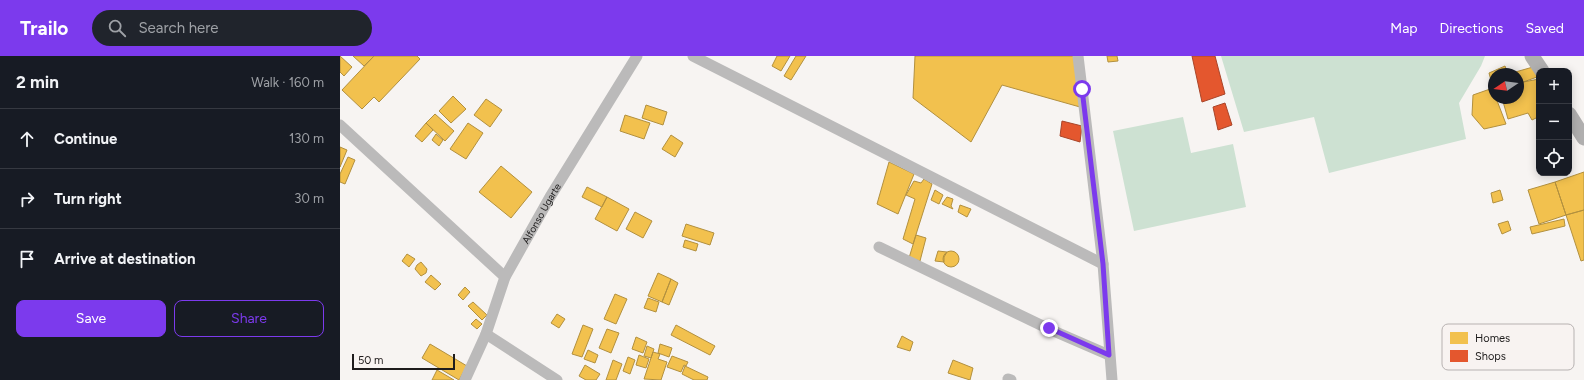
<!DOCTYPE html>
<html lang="en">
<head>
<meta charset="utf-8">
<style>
	body { margin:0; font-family:Figtree,sans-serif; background:#20242c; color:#f1f3f6 }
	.controls { position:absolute; right:12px; top:12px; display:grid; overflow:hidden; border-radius:8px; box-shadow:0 2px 10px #0003 }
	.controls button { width:36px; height:36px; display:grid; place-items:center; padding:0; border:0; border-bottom:1px solid #363941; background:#171b24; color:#f1f3f6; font:20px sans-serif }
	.compass { position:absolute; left:1148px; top:12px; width:36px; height:36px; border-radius:50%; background:#171b24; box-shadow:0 2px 10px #0003; rotate:257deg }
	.scale { position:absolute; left:12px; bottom:10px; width:103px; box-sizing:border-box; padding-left:4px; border:2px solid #1e1c1c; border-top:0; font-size:11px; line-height:14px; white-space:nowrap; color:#1e1c1c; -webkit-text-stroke:3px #f8f3f1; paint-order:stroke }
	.stop { position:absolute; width:12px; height:12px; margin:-9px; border:3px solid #7c3aed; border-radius:50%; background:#fff }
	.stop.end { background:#7c3aed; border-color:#fff; box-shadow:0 1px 4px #0008 }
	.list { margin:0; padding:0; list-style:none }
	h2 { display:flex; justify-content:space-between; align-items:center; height:52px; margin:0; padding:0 16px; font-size:17px }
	h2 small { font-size:13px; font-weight:400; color:#9ea1a6 }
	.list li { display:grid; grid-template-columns:26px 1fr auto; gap:12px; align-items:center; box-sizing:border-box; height:60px; padding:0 16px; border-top:1px solid #363941 }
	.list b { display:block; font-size:15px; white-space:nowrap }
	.list em { font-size:13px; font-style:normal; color:#9ea1a6 }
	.actions { display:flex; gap:8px; padding:12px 16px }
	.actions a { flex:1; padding:9px 0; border:1px solid #7c3aed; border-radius:8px; text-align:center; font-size:14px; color:#7c3aed }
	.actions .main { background:#7c3aed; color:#fff }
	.icon { flex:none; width:22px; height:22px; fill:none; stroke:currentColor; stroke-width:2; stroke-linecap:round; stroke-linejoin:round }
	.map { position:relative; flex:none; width:1244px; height:324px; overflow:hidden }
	header { display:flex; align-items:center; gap:24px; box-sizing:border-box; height:56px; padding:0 20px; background:#7c3aed; color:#fff }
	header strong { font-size:19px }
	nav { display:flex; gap:22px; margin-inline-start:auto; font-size:14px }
	.search { width:280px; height:36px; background:#20242c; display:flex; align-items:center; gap:10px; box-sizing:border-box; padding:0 14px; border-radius:22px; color:#9ea1a6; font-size:15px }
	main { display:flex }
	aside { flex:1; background:#171b24 }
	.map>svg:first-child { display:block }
</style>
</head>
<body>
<header>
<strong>Trailo</strong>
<div class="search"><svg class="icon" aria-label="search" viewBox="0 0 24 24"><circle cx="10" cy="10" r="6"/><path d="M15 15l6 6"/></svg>Search here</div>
<nav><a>Map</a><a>Directions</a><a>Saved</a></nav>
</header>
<main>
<aside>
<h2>2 min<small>Walk · 160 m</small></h2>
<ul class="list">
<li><svg class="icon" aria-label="ahead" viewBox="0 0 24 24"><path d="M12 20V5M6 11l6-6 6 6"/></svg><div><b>Continue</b></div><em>130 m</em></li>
<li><svg class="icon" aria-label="right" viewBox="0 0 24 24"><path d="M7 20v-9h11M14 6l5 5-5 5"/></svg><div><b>Turn right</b></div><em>30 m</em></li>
<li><svg class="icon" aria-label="arrive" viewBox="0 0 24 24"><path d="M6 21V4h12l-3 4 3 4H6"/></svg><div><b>Arrive at destination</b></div></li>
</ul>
<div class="actions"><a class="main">Save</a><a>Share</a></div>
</aside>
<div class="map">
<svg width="1244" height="324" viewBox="0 0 1244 324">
	<rect width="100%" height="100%" fill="#f7f4f2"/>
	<!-- green -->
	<path fill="#cde1d2" d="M881 0H1145L1141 10 1119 47 1126 83 989 117 974 61 904 76Z
		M843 61 851 97 893 88 906 151 794 175 773 75Z"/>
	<!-- homes -->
	<path fill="#f2c14e" stroke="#b2903f" d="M0 0 12 11 4 20 0 16Z
		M13 0H34L24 10Z
		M34 0H77L80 3 39 46 34 41 22 53 2 34Z
		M437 0H450L441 15 432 10Z
		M456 0H466L451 24 444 20Z
		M575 0H735L740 51 662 29 631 86 573 42Z
		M767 0H777L778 5 768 6Z
		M1165 10 1168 18H1154V32H1153L1149 17Z
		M1193 11 1197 21 1178 28V18L1172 17Z
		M1199 23 1198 61 1192 64 1188 57 1168 63 1162 42H1178V27Z
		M1153 32 1154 42H1156L1166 68 1144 73 1132 59 1133 39Z
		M113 40 126 53 111 67 99 55Z
		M146 43 162 54 150 71 134 59Z
		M306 49 327 56 323 69 302 62Z
		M95 58 114 75 105 85 86 67Z
		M285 59 310 67 304 83 280 75Z
		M86 67 93 74 82 86 75 80Z
		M128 67 143 77 126 103 110 93Z
		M96 78 103 84 99 90 92 84Z
		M331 79 343 87 335 101 322 93Z
		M0 91 7 94 0 111Z
		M8 101 15 104 5 128 0 126V118Z
		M549 106 574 118 558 158 537 148Z
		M161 110 192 136 171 162 139 136Z
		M1244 116V154L1226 159 1215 126Z
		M584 123 592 128 573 188 563 183 575 143 566 139 574 125 581 127Z
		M1215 126 1226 159 1199 168 1188 134Z
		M247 131 267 141 262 151 242 141Z
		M595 134 603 139 599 148 591 144Z
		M1160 134 1163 144 1153 147 1151 137Z
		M267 141 289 153 277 175 255 163Z
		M607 141 613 143 611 150 613 153 602 148Z
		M620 149 631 153 627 161 618 156Z
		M1244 154V204L1241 205 1226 159Z
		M295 156 312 165 303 182 286 173Z
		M1224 163 1225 170 1192 178 1190 171Z
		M1168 165 1171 174 1162 178 1158 168Z
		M346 168 374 177 370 189 342 180Z
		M576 179 586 182 580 205 569 202Z
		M345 184 358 188 356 195 343 191Z
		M603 203a8 8 0 1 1 16 0a8 8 0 1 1-16 0Z
		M598 195 607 196 604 201V206L595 205Z
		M67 198 75 203 69 211 62 205Z
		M81 206 87 213 86 217 81 220 75 213 77 209Z
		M318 217 331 223 322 246 308 240Z
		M91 219 101 228 95 234 85 226Z
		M331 223 338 227 329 249 322 246Z
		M125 231 130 236 123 244 118 239Z
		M275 238 287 243 276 268 264 263Z
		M308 242 319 246 316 256 304 252Z
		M133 246 147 259 142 264 128 250Z
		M217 258 225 263 219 272 211 267Z
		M136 263 142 268 137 273 131 268Z
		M243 269 253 273 242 301 232 298Z
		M336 269 375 290 370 299 331 279Z
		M267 273 279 277 271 297 259 292Z
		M562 280 573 286 570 295 557 291Z
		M296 281 307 286 303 297 292 293Z
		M90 288 127 310 119 324 82 302Z
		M320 288 332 292 329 301 318 297Z
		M307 290 314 293 311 302 304 300Z
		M248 294 258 299 255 307 244 303Z
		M313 296 320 298 318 303 327 306 321 324 304 323Z
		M299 299 309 303 306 312 296 309Z
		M332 300 348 306 346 310 344 309 341 316 327 311Z
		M288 301 295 304 290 318 283 315Z
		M273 304 282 308 276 324H266Z
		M613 304 633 312 630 324 608 317Z
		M245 309 260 318 256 324H246L239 320Z
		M345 310 368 321 367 324H354L342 318Z
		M97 314 114 324H92Z"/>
	<!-- shops -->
	<path fill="#e4572e" stroke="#a94529" d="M852 0H875L885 38 862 46Z
		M885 47 892 69 878 74 873 51Z
		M722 65 742 70 740 86 720 80Z"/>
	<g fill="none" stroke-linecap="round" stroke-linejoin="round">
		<!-- minor -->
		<g stroke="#bbbaba" stroke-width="11">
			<path d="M353 0 763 208"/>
			<path d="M738 0 763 208 772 324"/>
			<path d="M0 69 165 221"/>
			<path d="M539 191 709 273 769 299"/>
			<path d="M146 278 217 324"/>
			<path d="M668 323 671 324"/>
			<path id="s1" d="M125 324 146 278 165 221 210 141 297 0"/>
		</g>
		<!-- secondary -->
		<path stroke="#b0afaf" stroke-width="15" d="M1192 0 1202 15
			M1229 58 1244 82"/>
	</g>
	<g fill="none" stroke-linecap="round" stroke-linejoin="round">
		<!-- route -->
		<path stroke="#7c3aed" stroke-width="5" d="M709 272 769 299 763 208 742 33"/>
	</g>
	<g text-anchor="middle" stroke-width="4" stroke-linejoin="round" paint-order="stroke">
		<!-- street labels -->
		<g font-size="10" fill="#1e1c1c" stroke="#f8f3f1">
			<text dy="4" stroke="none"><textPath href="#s1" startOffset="184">Alfonso Ugarte</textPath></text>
		</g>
	</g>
	<!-- legend -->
	<rect x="1102" y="268" width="132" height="46" rx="6" fill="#f8f3f1" stroke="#b7b2b1" stroke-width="1"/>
	<rect x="1110" y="276" width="18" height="12" fill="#f2c14e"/>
	<rect x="1110" y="294" width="18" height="12" fill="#e4572e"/>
	<g font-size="11" fill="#1e1c1c">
		<text x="1135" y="286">Homes</text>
		<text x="1135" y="304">Shops</text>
	</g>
</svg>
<div class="controls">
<button>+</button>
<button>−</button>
<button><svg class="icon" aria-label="locate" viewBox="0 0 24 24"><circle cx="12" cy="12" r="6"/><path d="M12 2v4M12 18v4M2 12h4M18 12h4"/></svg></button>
</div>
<svg class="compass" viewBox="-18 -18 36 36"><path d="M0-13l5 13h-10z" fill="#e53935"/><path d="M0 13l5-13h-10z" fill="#9ea1a6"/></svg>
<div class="scale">50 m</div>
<div class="stop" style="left:742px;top:33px"></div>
<div class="stop end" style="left:709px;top:272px"></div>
</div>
</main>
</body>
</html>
